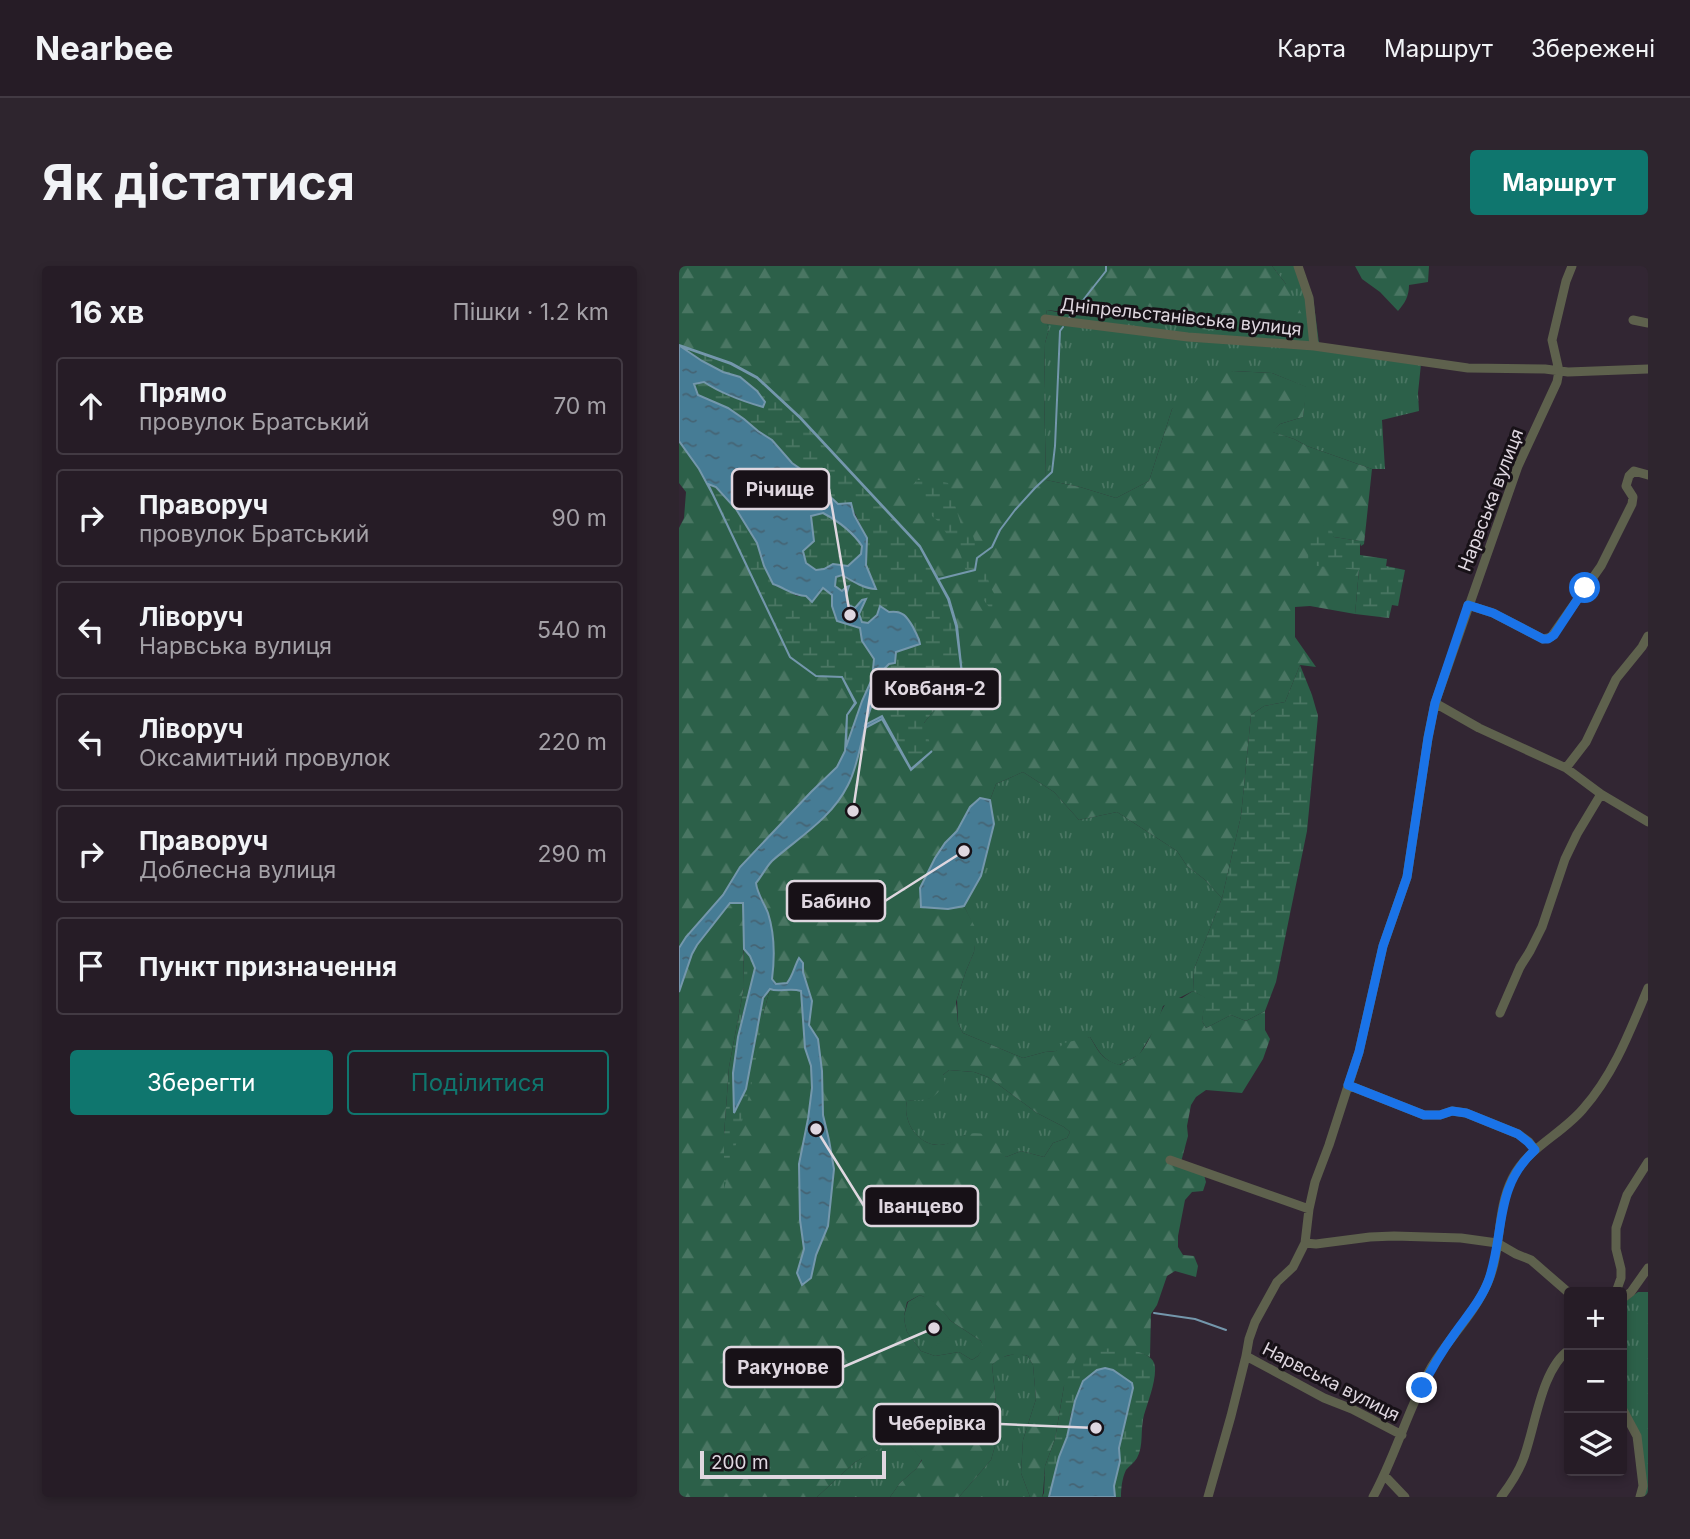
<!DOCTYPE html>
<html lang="uk">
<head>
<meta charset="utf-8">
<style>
	body { margin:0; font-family:Inter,sans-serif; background:#2e252e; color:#f1f3f6 }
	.controls { position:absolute; right:21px; bottom:21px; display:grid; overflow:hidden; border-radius:7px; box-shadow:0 4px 10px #0003 }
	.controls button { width:63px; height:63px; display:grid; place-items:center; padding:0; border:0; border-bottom:2px solid #423a43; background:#261c26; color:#f1f3f6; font:35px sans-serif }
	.scale { position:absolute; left:21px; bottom:18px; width:186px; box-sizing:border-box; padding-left:7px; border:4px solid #dfd7e0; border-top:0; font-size:19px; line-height:24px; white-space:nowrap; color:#dfd7e0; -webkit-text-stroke:5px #171117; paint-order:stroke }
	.stop { position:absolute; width:21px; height:21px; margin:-16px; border:5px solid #1a73e8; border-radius:50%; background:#fff }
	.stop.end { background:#1a73e8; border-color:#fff; box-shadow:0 2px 7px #0008 }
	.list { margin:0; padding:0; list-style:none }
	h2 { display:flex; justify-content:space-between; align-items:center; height:91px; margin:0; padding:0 28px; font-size:30px }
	h2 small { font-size:23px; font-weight:400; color:#a4a1a7 }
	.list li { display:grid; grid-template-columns:46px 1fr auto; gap:21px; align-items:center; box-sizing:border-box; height:98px; margin:0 14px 14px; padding:0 14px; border:2px solid #423a43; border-radius:7px }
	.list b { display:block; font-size:26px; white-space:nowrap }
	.list p { margin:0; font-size:23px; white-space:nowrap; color:#a4a1a7 }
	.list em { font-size:23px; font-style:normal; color:#a4a1a7 }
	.actions { display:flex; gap:14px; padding:21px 28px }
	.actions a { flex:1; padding:16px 0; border:2px solid #0f766e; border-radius:7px; text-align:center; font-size:24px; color:#0f766e }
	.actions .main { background:#0f766e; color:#fff }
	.icon { flex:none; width:38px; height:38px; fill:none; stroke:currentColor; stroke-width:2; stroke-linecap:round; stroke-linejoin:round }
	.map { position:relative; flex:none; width:969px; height:1231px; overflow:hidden; border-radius:7px }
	header { display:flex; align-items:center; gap:42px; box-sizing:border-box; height:98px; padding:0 35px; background:#261c26; border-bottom:2px solid #423a43 }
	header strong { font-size:33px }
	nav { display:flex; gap:38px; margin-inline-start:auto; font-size:24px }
	.intro { display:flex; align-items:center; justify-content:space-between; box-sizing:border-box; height:168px; padding:0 42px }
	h1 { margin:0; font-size:49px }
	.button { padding:18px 32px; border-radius:7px; background:#0f766e; color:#fff; font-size:24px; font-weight:700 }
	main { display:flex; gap:42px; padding:0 42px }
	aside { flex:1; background:#261c26; border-radius:7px; box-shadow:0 4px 10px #0003 }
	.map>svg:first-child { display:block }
</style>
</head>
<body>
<header>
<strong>Nearbee</strong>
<nav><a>Карта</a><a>Маршрут</a><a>Збережені</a></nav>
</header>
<div class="intro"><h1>Як дістатися</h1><a class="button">Маршрут</a></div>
<main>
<aside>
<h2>16 хв<small>Пішки · 1.2 km</small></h2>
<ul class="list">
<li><svg class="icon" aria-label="ahead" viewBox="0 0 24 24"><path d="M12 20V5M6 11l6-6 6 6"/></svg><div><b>Прямо</b><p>провулок Братський</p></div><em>70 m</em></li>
<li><svg class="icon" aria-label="right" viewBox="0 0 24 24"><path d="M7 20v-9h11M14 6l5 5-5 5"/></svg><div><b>Праворуч</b><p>провулок Братський</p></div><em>90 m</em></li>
<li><svg class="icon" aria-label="left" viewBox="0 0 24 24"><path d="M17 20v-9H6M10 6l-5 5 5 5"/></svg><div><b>Ліворуч</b><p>Нарвська вулиця</p></div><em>540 m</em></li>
<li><svg class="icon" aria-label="left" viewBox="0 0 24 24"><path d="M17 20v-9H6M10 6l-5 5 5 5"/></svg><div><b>Ліворуч</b><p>Оксамитний провулок</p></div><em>220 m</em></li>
<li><svg class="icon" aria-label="right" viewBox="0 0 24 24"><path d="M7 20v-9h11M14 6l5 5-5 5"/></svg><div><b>Праворуч</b><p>Доблесна вулиця</p></div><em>290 m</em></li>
<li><svg class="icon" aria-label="arrive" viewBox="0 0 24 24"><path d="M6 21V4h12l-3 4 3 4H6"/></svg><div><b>Пункт призначення</b></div></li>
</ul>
<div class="actions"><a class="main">Зберегти</a><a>Поділитися</a></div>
</aside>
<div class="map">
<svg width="969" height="1231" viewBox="0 0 969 1231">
	<defs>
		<pattern id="grass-tufts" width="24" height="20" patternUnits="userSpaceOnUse" patternTransform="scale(1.75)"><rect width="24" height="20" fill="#2c6049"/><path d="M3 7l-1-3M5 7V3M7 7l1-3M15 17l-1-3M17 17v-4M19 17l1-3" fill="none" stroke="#4a7663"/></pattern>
		<pattern id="forest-firs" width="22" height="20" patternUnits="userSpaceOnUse" patternTransform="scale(1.75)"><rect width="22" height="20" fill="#2c6049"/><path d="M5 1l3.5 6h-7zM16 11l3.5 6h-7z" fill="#4a7663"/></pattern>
		<pattern id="wetland-marsh" width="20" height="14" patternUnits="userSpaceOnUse" patternTransform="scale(1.75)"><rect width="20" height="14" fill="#2c6049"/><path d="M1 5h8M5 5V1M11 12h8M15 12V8" fill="none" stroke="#4a7663"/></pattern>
		<pattern id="water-ripples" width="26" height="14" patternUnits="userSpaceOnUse" patternTransform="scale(1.75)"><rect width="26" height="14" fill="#467c95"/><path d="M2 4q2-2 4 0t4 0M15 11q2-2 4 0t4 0" fill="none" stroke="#456474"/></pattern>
	</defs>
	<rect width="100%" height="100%" fill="#322633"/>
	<!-- grass -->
	<path fill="url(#grass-tufts)" d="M593 0H622L634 31 640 77 742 98 739 127 740 145 703 154 706 203H693L628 180 615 173 593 166 601 158 624 151 627 121 593 107 554 105 493 143 470 215 437 232 401 221 367 214 365 124 366 77 370 63 366 53 368 44 393 49 437 52 607 18Z
		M344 506 375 526 400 554 438 546 498 585 508 600 525 613 543 632 515 703 514 725 484 740 477 761 460 789 440 799C423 794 420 785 411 771L377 785 366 786 344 792 284 767 279 757 278 733 287 705 295 686 297 665 285 640 302 610 315 558 311 534 317 518Z
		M270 804 295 806 309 811 358 847 385 861 391 866 388 872 374 877 365 891 342 885 327 891 286 869C277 874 270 879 260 879 238 879 223 854 228 835L251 832 264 809Z
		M959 1026H969V1231H965L960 1170 943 1138V1038Z
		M241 1029 256 1036 272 1055 302 1075 305 1082 299 1090 293 1094 280 1086 256 1090 242 1085 228 1066 226 1058 225 1050 229 1036Z
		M339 1087 349 1090 354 1099 357 1133 344 1174 342 1207 351 1231H280L312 1194 320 1166 313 1099 320 1092Z
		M229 1177 243 1193 238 1202 221 1217 211 1231H138L175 1197 199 1182Z"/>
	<!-- forest -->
	<path fill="url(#forest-firs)" fill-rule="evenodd" d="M0 0H593L607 18 631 64 570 69 368 44 366 53 370 63 366 77 365 124 367 214 401 221 437 232 470 215 493 143 518 114 554 105 593 107 628 121 624 151 601 158 594 166 615 173 628 180 693 203 685 278 682 280 680 275 655 271 644 259 680 304 676 348 631 340 616 341V371L637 401 621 399 606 436 585 440 572 449 562 550 543 632 525 613 508 600 498 585 438 546 400 554 375 526 344 506 317 518 311 534 301 532 291 541 278 565 266 577 256 592 241 622 269 643 285 640 298 665 295 686 287 705 277 736 279 757 284 767 344 792 366 786 377 785 385 777 411 771C420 786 423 794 441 799 447 795 456 792 461 787 475 771 477 748 491 732H503L514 725 527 732 523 755 527 762 552 749 567 755 586 745V764L591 773 584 793 563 827 527 824 517 831 512 839 508 860 509 870 502 896 524 905 527 916 524 925 513 926 506 934 499 970V981L504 989 515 990 519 1000 517 1011 496 1005 488 1010 478 1039 472 1048 471 1091 462 1087 385 1120 376 1173 366 1200 364 1227 363 1231H351L342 1207 344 1174 357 1133 354 1099 349 1090C336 1086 323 1089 313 1099L320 1166 312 1194 280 1231H211L221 1217 238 1202 243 1194 229 1177 199 1183 175 1197 138 1231H0V726L13 688 18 679 51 637H64L65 721 50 801 45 869V920L85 745 91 723 96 725 113 723 122 725 126 782 132 800 133 822 121 954 125 983 118 1007 123 1019 132 1012 137 989 149 960 155 903 150 874 144 849 143 805 139 773 130 759 133 735 124 706V697L115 702 113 712 108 717 97 718 93 713C97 685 94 664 85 637 82 629 78 625 77 616 83 610 87 601 93 595 120 571 152 553 169 519 178 502 181 480 186 462L203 452 232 503 245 457 262 435 284 417 278 360 270 333 241 280 121 151 78 111 52 97 0 79ZM270 804 295 806 309 811 358 847 385 861 391 866 388 872 374 877 365 891 342 885 327 891 321 886 322 878C315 868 298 865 286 869 276 872 271 879 260 879 239 879 223 855 228 835 249 833 254 836 266 817L264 809ZM241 1029 255 1036 272 1055 302 1075 304 1082 299 1090 293 1094 280 1086 256 1090 242 1085 228 1066 226 1058 225 1050 228 1036Z
		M676 0H750L749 16 730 19C730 30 726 37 719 45L701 26 683 13Z
		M0 175 20 203 34 229 111 391 137 410 163 411 176 437 168 449 166 485 158 501 132 526 61 601 44 629 7 671 0 682V262L5 252 7 226 0 217Z"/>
	<!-- wetland -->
	<path fill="url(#wetland-marsh)" d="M0 80 52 98 78 112 121 152 241 281C251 298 264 316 270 335 279 362 281 389 284 417L262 435 245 457 253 485 232 504 203 450 186 460 205 403 210 398 217 386 240 371C232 359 228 344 210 346L201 341 198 349 189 357 183 356 180 348 183 334 176 342 169 339 167 329 156 320 157 310 163 309C173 315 185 323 197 323 195 314 189 306 187 297 186 291 189 285 188 280 187 264 176 252 172 237L159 238 145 225 139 210 126 206 113 197 93 174 79 165 65 153 49 142 19 129 15 118 25 116 52 131 84 141 61 111 44 106 23 95Z
		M238 214H256L269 217 284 265 294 270 308 309 311 320 318 333 316 345 310 341 290 315 282 290 274 272 269 270 260 256 253 250 248 241 239 235 232 221Z
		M28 217 36 221 57 243 78 277 85 300 94 318 104 322 118 330 144 322 153 329V340L181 362 183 375 195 393 193 413 183 435 166 485 168 449 176 437 163 411 137 410 111 391Z
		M144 247C159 255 173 266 183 280L182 288 169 300 154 298 145 303 137 304 127 297 124 285 135 275 132 250Z
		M644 259 652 262 655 271 681 275V289L708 293 707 300 726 304 719 340 713 339 710 352 676 348 680 304 629 299 630 269Z
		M621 399 633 429 639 450 628 565 597 716 586 745 567 755 552 749 527 762 523 755 526 732 514 725 515 703 543 632 562 550 572 449 585 440 606 436Z
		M65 683 71 690 76 702 69 734 63 750 54 807 72 789 84 732 91 723 85 745 72 822 45 923V869L50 801 65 721Z
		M418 1082C433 1083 475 1081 476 1101 477 1116 469 1135 465 1149 461 1163 465 1180 458 1192 455 1197 450 1200 447 1204 443 1212 442 1223 442 1231H436L435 1220 441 1195 440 1182 454 1122 453 1117 434 1104 392 1147 388 1171 380 1191 371 1229 370 1231H363L365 1227 366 1200 376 1173 385 1120 397 1093 404 1086Z"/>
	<!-- green -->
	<path fill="#2c6049" d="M249 1029 275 1067 253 1082 227 1043Z"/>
	<!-- water -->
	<path fill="url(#water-ripples)" stroke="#7497ac" stroke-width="2" fill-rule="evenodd" d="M0 79 52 97 78 111 121 151 241 280 270 333 278 360 284 417 262 435 284 417 277 360 269 333 241 281 121 152 78 112 52 98 1 80 23 95 44 106 61 111 78 125 86 136 84 141C63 135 43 128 25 116L15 118 19 129 49 142 65 153 79 165 93 174 113 197 126 206 139 210 145 225 159 238 172 237 175 249 188 272 187 299 197 323C186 323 173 315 163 309L157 311 156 320 163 325 167 321 170 320 167 329 169 339 176 342 183 334 187 333 180 348 183 356 189 357 198 349 201 340 210 346C224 344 228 351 234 361 237 368 240 371 241 378L217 386 216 397 210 398 205 403 186 459 203 450 232 503 253 485 232 504 203 453 186 462C181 480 178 502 169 519 152 553 120 571 93 595 87 601 83 610 77 617 78 627 85 637 89 647 96 669 96 690 93 713L97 718 108 717C114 710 115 701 120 692L124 697V706L133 735 130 759 139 773 143 805 144 849 150 874 155 903 149 960 137 989 132 1012 123 1019 118 1007 125 983 121 954 120 898 129 853 133 822 132 800 126 782 122 725C110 721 100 727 91 723L84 732 67 823 55 847 54 807 59 771 76 702 71 690 65 683 64 637H51L18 679 13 688 0 726V682L7 671 44 629 61 601 132 526 158 501 166 485 168 449 176 437 163 411 137 410 111 391 34 229 20 203 0 175ZM29 218 37 221 57 243 78 277 85 300 94 318C106 322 114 330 127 330L133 336 144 322 153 329V340L158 355 181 362 183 375 195 393 193 413 183 435 167 481 168 449 177 437 163 411 137 410 111 391ZM144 247C159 255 173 265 183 280L182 288 169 300 154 298 145 303 137 304 127 297 124 285 135 275 132 250Z
		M301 532 311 534 315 558 302 610 285 640 269 643 242 641 241 622 256 592 266 577 278 565 291 541Z
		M426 1102 434 1104 453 1117 454 1122 440 1182 441 1195 435 1220 436 1231H370L380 1191 388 1171 396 1135 404 1115 418 1104Z"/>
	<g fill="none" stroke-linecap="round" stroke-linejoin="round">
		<!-- stream -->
		<path stroke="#7497ac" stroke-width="2" d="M390 52 427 5V0
			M260 313 296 304 298 292 313 281 321 264 336 244 356 222 373 206 376 180 381 65 384 61
			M475 1047 516 1053 547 1064"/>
		<!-- minor -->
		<path stroke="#5e614d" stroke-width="9" d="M619 0 630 32 635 80
			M366 53 509 71 635 80 789 102 866 103 889 106 969 103
			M954 54 969 57
			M789 339 814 347 864 373 872 371 922 300 953 238 954 231 947 220 950 210 955 205 969 209
			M756 437 800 462 887 502 922 528 969 556
			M887 502 907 476 937 413 963 381 969 370
			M821 747 841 701 851 685 863 661 886 593 898 568 922 528
			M669 819 745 849H761L773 845 787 847 839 868 850 876 856 884
			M491 894 630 943
			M626 977 637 978 691 971 715 970 782 972 818 977 837 988 852 994 890 1027
			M937 1026 942 1012V1003L937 983V962L948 929 969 896
			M943 1033 952 1026 969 1002
			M567 1090 645 1132 673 1143 723 1169
			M943 1142 958 1170 964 1220 961 1231
			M705 1209 726 1231
			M529 1231 552 1150 567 1090 570 1073 576 1056 598 1016 614 1001 626 977 630 943 636 916 650 879 680 786 704 680 728 611 749 472 756 437 839 200 878 116 880 105 873 74 887 15 893 0
			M694 1231C717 1189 729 1142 753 1100 770 1072 796 1047 809 1016 823 984 817 945 833 913 848 882 882 869 904 843 935 808 951 765 969 722
			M822 1231C831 1219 839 1207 844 1194 856 1163 862 1103 890 1084"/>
	</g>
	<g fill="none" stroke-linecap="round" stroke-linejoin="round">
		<!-- route -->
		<path stroke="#1a73e8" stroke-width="9" d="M743 1122C752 1103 763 1085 776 1067 788 1050 803 1033 810 1013 826 966 815 921 856 884L849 876 839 868 787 847 773 845 761 849H745L669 819 680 786 704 680 728 611 749 472 756 437 789 339 814 347 864 373H869L875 369 906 322"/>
	</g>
	<g text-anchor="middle" stroke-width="6" stroke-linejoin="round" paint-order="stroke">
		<!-- street labels -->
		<g font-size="18" fill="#dfd7e0" stroke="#171117">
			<text transform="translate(502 51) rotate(6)" y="6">Дніпрельстанівська вулиця</text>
			<text transform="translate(812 234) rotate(-69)" y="6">Нарвська вулиця</text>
			<text transform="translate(652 1116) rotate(27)" y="6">Нарвська вулиця</text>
		</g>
	</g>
	<!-- callouts -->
	<path fill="none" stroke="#dfd7e0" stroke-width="2.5" d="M171 349L150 223M174 545L192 423M285 585L206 635M137 863L185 940M255 1062L164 1101M417 1162L321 1158"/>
	<g fill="#dfd7e0" stroke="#171117" stroke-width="2.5">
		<circle cx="171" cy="349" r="7"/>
		<circle cx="174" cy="545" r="7"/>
		<circle cx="285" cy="585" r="7"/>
		<circle cx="137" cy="863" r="7"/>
		<circle cx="255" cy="1062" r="7"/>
		<circle cx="417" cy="1162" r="7"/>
	</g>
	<g fill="#171117" stroke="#dfd7e0" stroke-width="2.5">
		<rect x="53" y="203" width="97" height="40" rx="7"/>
		<rect x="192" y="403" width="129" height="40" rx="7"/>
		<rect x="108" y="615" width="98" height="40" rx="7"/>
		<rect x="185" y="920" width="114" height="40" rx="7"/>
		<rect x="45" y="1081" width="119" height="40" rx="7"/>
		<rect x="195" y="1138" width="126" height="40" rx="7"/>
	</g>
	<g font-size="19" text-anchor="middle" font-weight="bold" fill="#dfd7e0">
		<text x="101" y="230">Річище</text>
		<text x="256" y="429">Ковбаня-2</text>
		<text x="157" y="642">Бабино</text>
		<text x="242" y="947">Іванцево</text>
		<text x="104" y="1108">Ракунове</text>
		<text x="258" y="1164">Чеберівка</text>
	</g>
</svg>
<div class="controls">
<button>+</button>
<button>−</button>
<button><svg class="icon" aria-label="layers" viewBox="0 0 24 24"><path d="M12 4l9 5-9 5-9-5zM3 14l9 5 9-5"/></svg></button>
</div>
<div class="scale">200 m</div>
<div class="stop" style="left:906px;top:322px"></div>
<div class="stop end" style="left:743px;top:1122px"></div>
</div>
</main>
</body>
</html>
